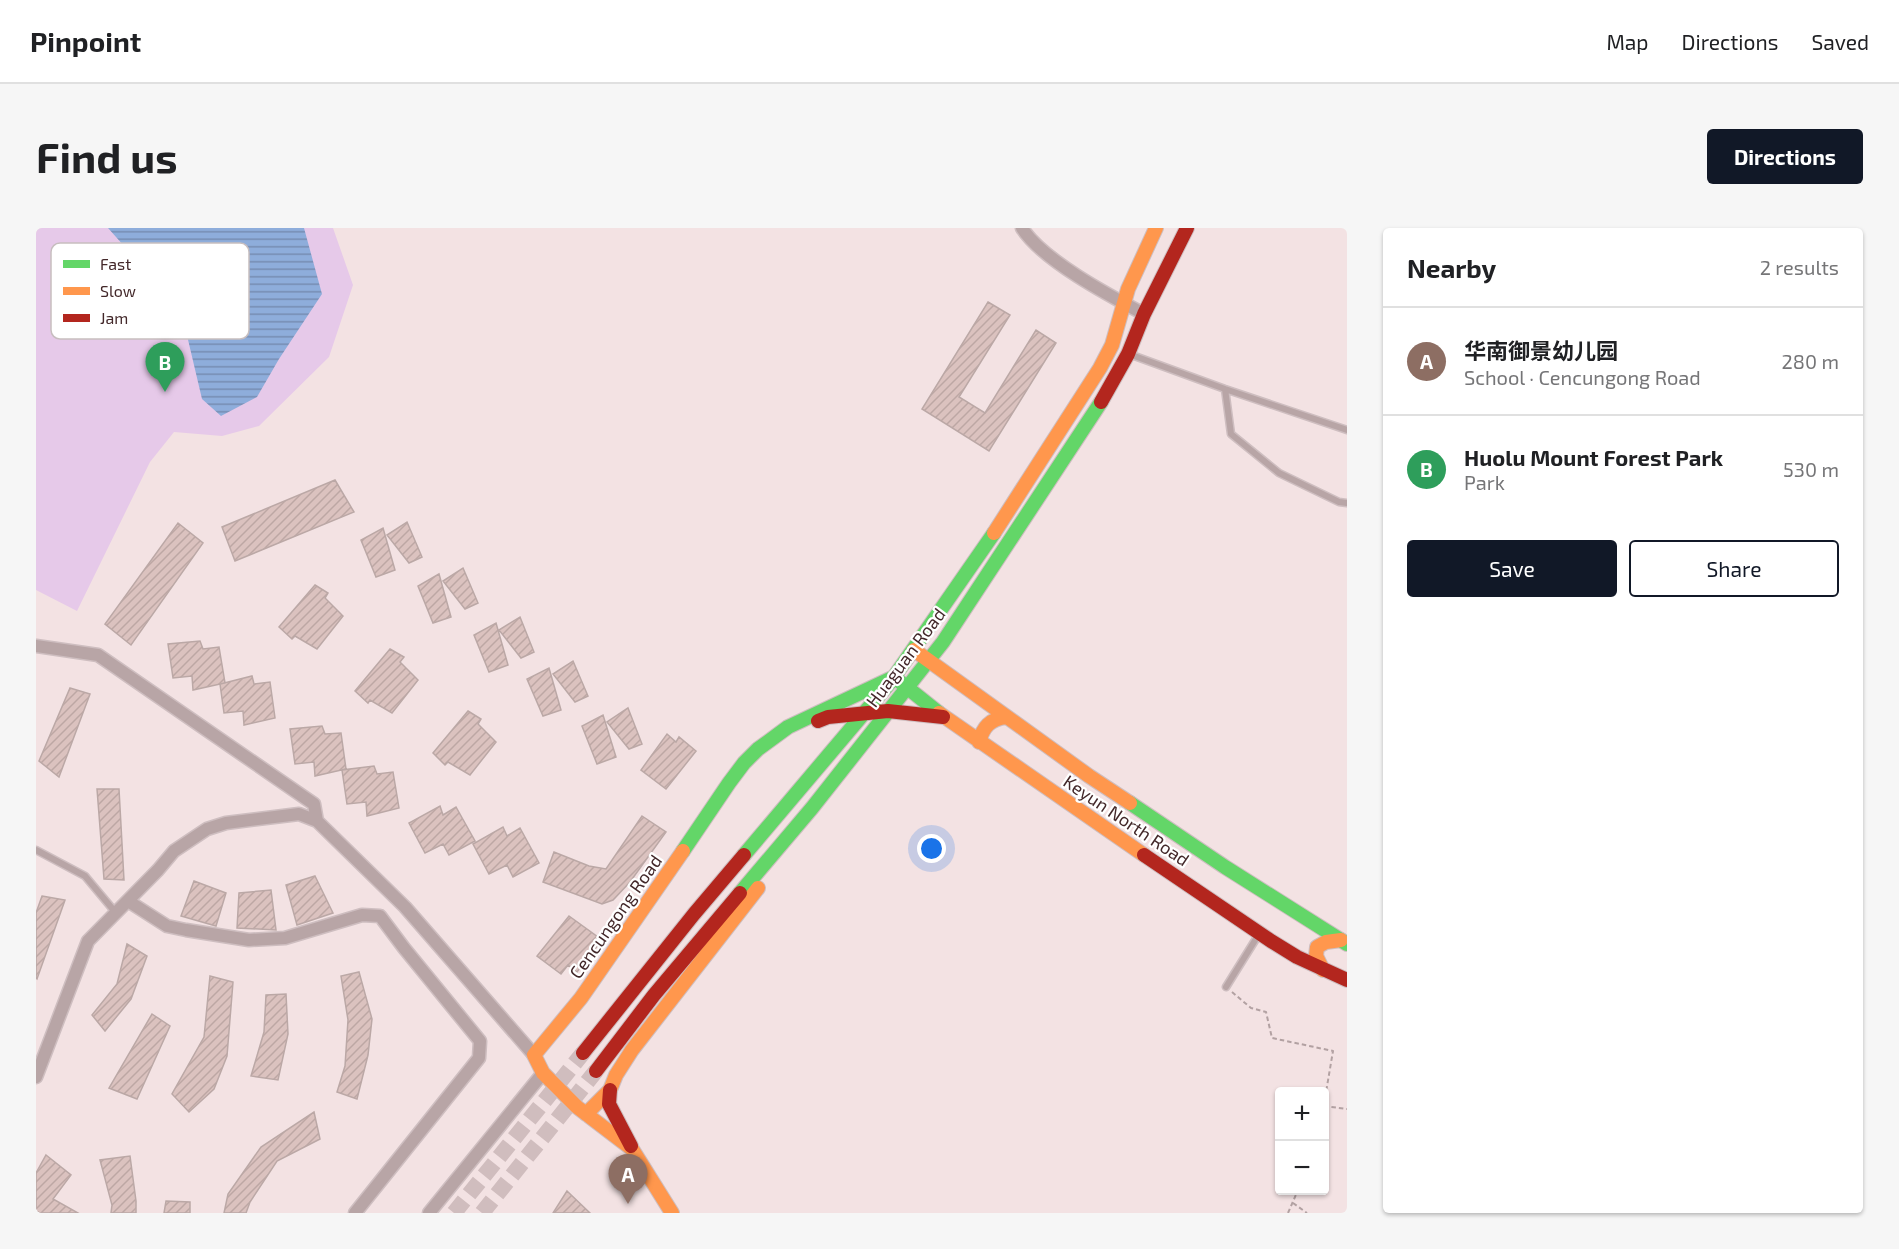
<!DOCTYPE html>
<html lang="en">
<head>
<meta charset="utf-8">
<style>
	body { margin:0; font-family:"Exo 2","Noto Sans SC",sans-serif; background:#f6f6f6; color:#202124 }
	.controls { position:absolute; right:18px; bottom:18px; display:grid; overflow:hidden; border-radius:6px; box-shadow:0 2px 4px #0004 }
	.controls button { width:54px; height:54px; display:grid; place-items:center; padding:0; border:0; border-bottom:2px solid #e0e0e0; background:#fff; color:#202124; font:30px sans-serif }
	.you { position:absolute; left:896px; top:621px; width:21px; height:21px; margin:-15px; border:4px solid #fff; border-radius:50%; background:#1a73e8; box-shadow:0 0 0 9px #1a73e833 }
	.badge { display:grid; place-items:center; width:39px; height:39px; border-radius:50%; background:#111827; color:#fff; font-size:20px; font-weight:700 }
	.pin { position:absolute; translate:-50% -50px; filter:drop-shadow(0 2px 3px #0008) }
	.pin::after { content:''; position:absolute; top:32px; width:21px; height:18px; background:inherit; clip-path:polygon(0 0,100% 0,50% 100%) }
	.list { margin:0; padding:0; list-style:none }
	h2 { display:flex; justify-content:space-between; align-items:center; height:78px; margin:0; padding:0 24px; font-size:26px }
	h2 small { font-size:20px; font-weight:400; color:#757577 }
	.list li { display:grid; grid-template-columns:39px 1fr auto; gap:18px; align-items:center; box-sizing:border-box; height:108px; padding:0 24px; border-top:2px solid #e0e0e0 }
	.list b { display:block; font-size:22px; white-space:nowrap }
	.list p { margin:0; font-size:20px; white-space:nowrap; color:#757577 }
	.list em { font-size:20px; font-style:normal; color:#757577 }
	.actions { display:flex; gap:12px; padding:18px 24px }
	.actions a { flex:1; padding:14px 0; border:2px solid #111827; border-radius:6px; text-align:center; font-size:21px; color:#111827 }
	.actions .main { background:#111827; color:#fff }
	.map { position:relative; flex:none; width:1311px; height:985px; overflow:hidden; border-radius:6px }
	header { display:flex; align-items:center; gap:36px; box-sizing:border-box; height:84px; padding:0 30px; background:#fff; border-bottom:2px solid #e0e0e0 }
	header strong { font-size:28px }
	nav { display:flex; gap:33px; margin-inline-start:auto; font-size:21px }
	.intro { display:flex; align-items:center; justify-content:space-between; box-sizing:border-box; height:144px; padding:0 36px }
	h1 { margin:0; font-size:42px }
	.button { padding:15px 27px; border-radius:6px; background:#111827; color:#fff; font-size:21px; font-weight:700 }
	main { display:flex; gap:36px; padding:0 36px }
	aside { flex:1; background:#fff; border-radius:6px; box-shadow:0 2px 4px #0004 }
	.map>svg:first-child { display:block }
</style>
</head>
<body>
<header>
<strong>Pinpoint</strong>
<nav><a>Map</a><a>Directions</a><a>Saved</a></nav>
</header>
<div class="intro"><h1>Find us</h1><a class="button">Directions</a></div>
<main>
<div class="map">
<svg width="1311" height="985" viewBox="0 0 1311 985">
	<defs>
		<pattern id="water-rules" width="6" height="5" patternUnits="userSpaceOnUse" patternTransform="scale(1.5)"><rect width="6" height="5" fill="#8eaddb"/><path d="M0 2.5h6" fill="none" stroke="#768db2"/></pattern>
		<pattern id="building-hatch" width="6" height="6" patternUnits="userSpaceOnUse" patternTransform="scale(1.5)"><rect width="6" height="6" fill="#dbc2bf"/><path d="M-1 1l2-2M0 6l6-6M5 7l2-2" fill="none" stroke="#bda7a4"/></pattern>
	</defs>
	<rect width="100%" height="100%" fill="#f3e2e3"/>
	<!-- park -->
	<path fill="#e6c9e9" d="M0 0H297L317 57 293 129 223 198 186 208 138 204 114 234 41 383 0 362Z"/>
	<!-- water -->
	<path fill="url(#water-rules)" d="M72 0H268L286 66 243 131 221 169 185 188 166 171 145 82Z"/>
	<!-- building -->
	<path fill="url(#building-hatch)" stroke="#bba8a6" stroke-width="1.5" d="M952 74 974 87 923 169 949 185 1000 102 1020 115 953 223 886 181Z
		M299 252 318 284 199 333 186 299Z
		M371 294 386 329 373 335 351 307Z
		M142 295 167 315 95 417 69 396Z
		M347 300 359 342 340 349 325 312Z
		M427 340 442 375 429 381 407 353Z
		M403 346 415 389 397 395 382 358Z
		M279 357 292 365 289 370 307 388 281 421 259 408 256 411 243 399Z
		M484 389 498 424 485 430 463 402Z
		M460 395 472 437 453 444 438 407Z
		M164 413 167 421 183 419 189 455 157 462 156 448 137 450 132 416Z
		M354 421 368 429 364 434 382 452 356 485 334 472 332 475 319 463Z
		M537 433 552 468 539 474 517 446Z
		M513 440 525 482 507 488 491 451Z
		M216 448 218 456 234 454 239 490 208 497 207 483 188 485 184 456Z
		M34 460 54 466 23 549 3 533Z
		M592 480 606 516 593 521 571 494Z
		M432 483 445 491 442 496 460 514 434 547 412 534 409 537 397 525Z
		M567 487 580 529 561 536 546 498Z
		M286 498 289 506 305 505 310 541 279 548 278 534 259 536 254 501Z
		M631 506 640 514 643 509 660 523 630 561 605 542Z
		M338 538 341 546 357 544 363 580 331 588 330 574 311 576 306 542Z
		M61 561H83L88 652 68 651Z
		M404 578 407 587 420 579 439 613 413 627 407 616 389 625 373 595Z
		M606 588 630 604 594 654 577 672 566 676 507 654 518 624 553 638 570 641Z
		M467 599 471 608 484 600 503 635 477 649 471 637 453 646 437 616Z
		M279 648 297 685 261 697 250 657Z
		M158 653 190 665 180 698 145 688Z
		M235 662 240 702 201 700 203 665Z
		M6 668 29 672 1 751 0 750V685Z
		M533 688 566 712 541 744 532 737 525 746 501 728Z
		M91 716 111 728 95 771 69 803 56 787 81 756Z
		M323 744 336 791 332 827 321 871 301 864 309 838 312 792 305 748Z
		M174 748 197 754 191 828 178 861 153 884 136 866 168 809Z
		M250 766 252 806 242 852 215 848 228 804 230 767Z
		M116 786 134 798 101 871 73 860Z
		M278 884 284 911 241 933 214 974 210 985H188L192 966 225 919Z
		M10 927 35 947 17 971 42 985H4L0 983V945Z
		M94 928 100 973V985H75L76 977 64 932Z
		M531 963 554 985H517Z
		M130 973 154 974V985H128Z"/>
	<g fill="none" stroke-linecap="round" stroke-linejoin="round">
		<!-- secondary-tunnel -->
		<path stroke="#d0bdbe" stroke-width="16" stroke-dasharray="16 8" stroke-linecap="butt" d="M418 985 547 825
			M446 985 560 843"/>
		<defs>
			<path id="lane" d="M1093 126 1189 161 1311 202
				M1189 161 1195 206 1243 245 1303 274 1311 275
				M0 622 49 648 80 685
				M1190 759 1223 706"/>
			<path id="street" d="M986 0C1006 32 1074 68 1108 86
				M0 418 62 427 278 576 281 593
				M92 673 131 698 150 702 213 712 249 710 326 687 344 688 368 720 444 813 443 830 319 985
				M0 849 52 713 122 642 138 623 171 601 190 595 263 586 281 593 369 679 498 827
				M393 985 507 845"/>
			<path id="fast" d="M892 433 907 414 1065 174
				M903 485 858 449 958 305
				M1094 575 1189 639 1311 716
				M647 623 693 555 708 535 722 521 752 499 858 449
				M708 627 856 452
				M704 665 776 580 892 433"/>
			<path id="slow" d="M958 305 1064 140 1076 117 1092 61 1120 0
				M878 422 1053 548 1094 575
				M903 485 1108 627
				M943 514C947 499 954 491 970 489
				M1287 742 1280 728 1281 719 1290 714 1305 712
				M550 886 574 862 580 847 596 822 722 660
				M636 985 596 921 541 879 507 845 498 827 545 770 647 623"/>
			<path id="jam" d="M1065 174 1092 126 1108 86 1151 0
				M782 493 792 489 852 483 907 489
				M1108 627 1235 713 1261 729 1311 752
				M547 825 658 686 708 627
				M560 843 618 767 704 665
				M574 862 573 876 595 918"/>
		</defs>
		<!-- lane casing -->
		<use href="#lane" stroke="#cebec0" stroke-width="9"/>
		<!-- street casing -->
		<use href="#street" stroke="#cebec0" stroke-width="15"/>
		<!-- fast casing -->
		<use href="#fast" stroke="#cebec0" stroke-width="16"/>
		<!-- slow casing -->
		<use href="#slow" stroke="#cebec0" stroke-width="16"/>
		<!-- jam casing -->
		<use href="#jam" stroke="#cebec0" stroke-width="16"/>
		<!-- path -->
		<path stroke="#b2a1a2" stroke-width="2" stroke-dasharray="4.5 3" stroke-linecap="butt" d="M1196 764 1215 780 1230 784 1236 810 1297 823 1288 876
			M1288 878 1311 881
			M1257 975 1271 985
			M1252 985 1262 962"/>
		<!-- lane -->
		<use href="#lane" stroke="#b8a5a6" stroke-width="6"/>
		<!-- street -->
		<use href="#street" stroke="#b8a5a6" stroke-width="12"/>
		<!-- fast -->
		<use href="#fast" stroke="#63d668" stroke-width="14"/>
		<!-- slow -->
		<use href="#slow" stroke="#ff974d" stroke-width="14"/>
		<!-- jam -->
		<use href="#jam" stroke="#b3261e" stroke-width="14"/>
	</g>
	<g text-anchor="middle" stroke-width="4.5" stroke-linejoin="round" paint-order="stroke">
		<!-- street labels -->
		<g font-size="18" fill="#43282a" stroke="#fff">
			<text transform="translate(870 430) rotate(-53)" y="6">Huaguan Road</text>
			<text transform="translate(1090 593) rotate(34)" y="6">Keyun North Road</text>
			<text transform="translate(580 689) rotate(-55)" y="6">Cencungong Road</text>
		</g>
	</g>
	<!-- legend -->
	<rect x="15" y="15" width="198" height="96" rx="9" fill="#fff" stroke="#c7bebf" stroke-width="1.5"/>
	<rect x="27" y="32" width="27" height="8" fill="#63d668"/>
	<rect x="27" y="59" width="27" height="8" fill="#ff974d"/>
	<rect x="27" y="86" width="27" height="8" fill="#b3261e"/>
	<g font-size="16" fill="#43282a">
		<text x="64" y="42">Fast</text>
		<text x="64" y="69">Slow</text>
		<text x="64" y="96">Jam</text>
	</g>
</svg>
<div class="controls">
<button>+</button>
<button>−</button>
</div>
<div class="you"></div>
<div class="pin badge" style="left:592px;top:976px;background:#8d6e63">A</div>
<div class="pin badge" style="left:129px;top:164px;background:#2e9e5b">B</div>
</div>
<aside>
<h2>Nearby<small>2 results</small></h2>
<ul class="list">
<li><span class="badge" style="background:#8d6e63">A</span><div><b>华南御景幼儿园</b><p>School · Cencungong Road</p></div><em>280 m</em></li>
<li><span class="badge" style="background:#2e9e5b">B</span><div><b>Huolu Mount Forest Park</b><p>Park</p></div><em>530 m</em></li>
</ul>
<div class="actions"><a class="main">Save</a><a>Share</a></div>
</aside>
</main>
</body>
</html>
